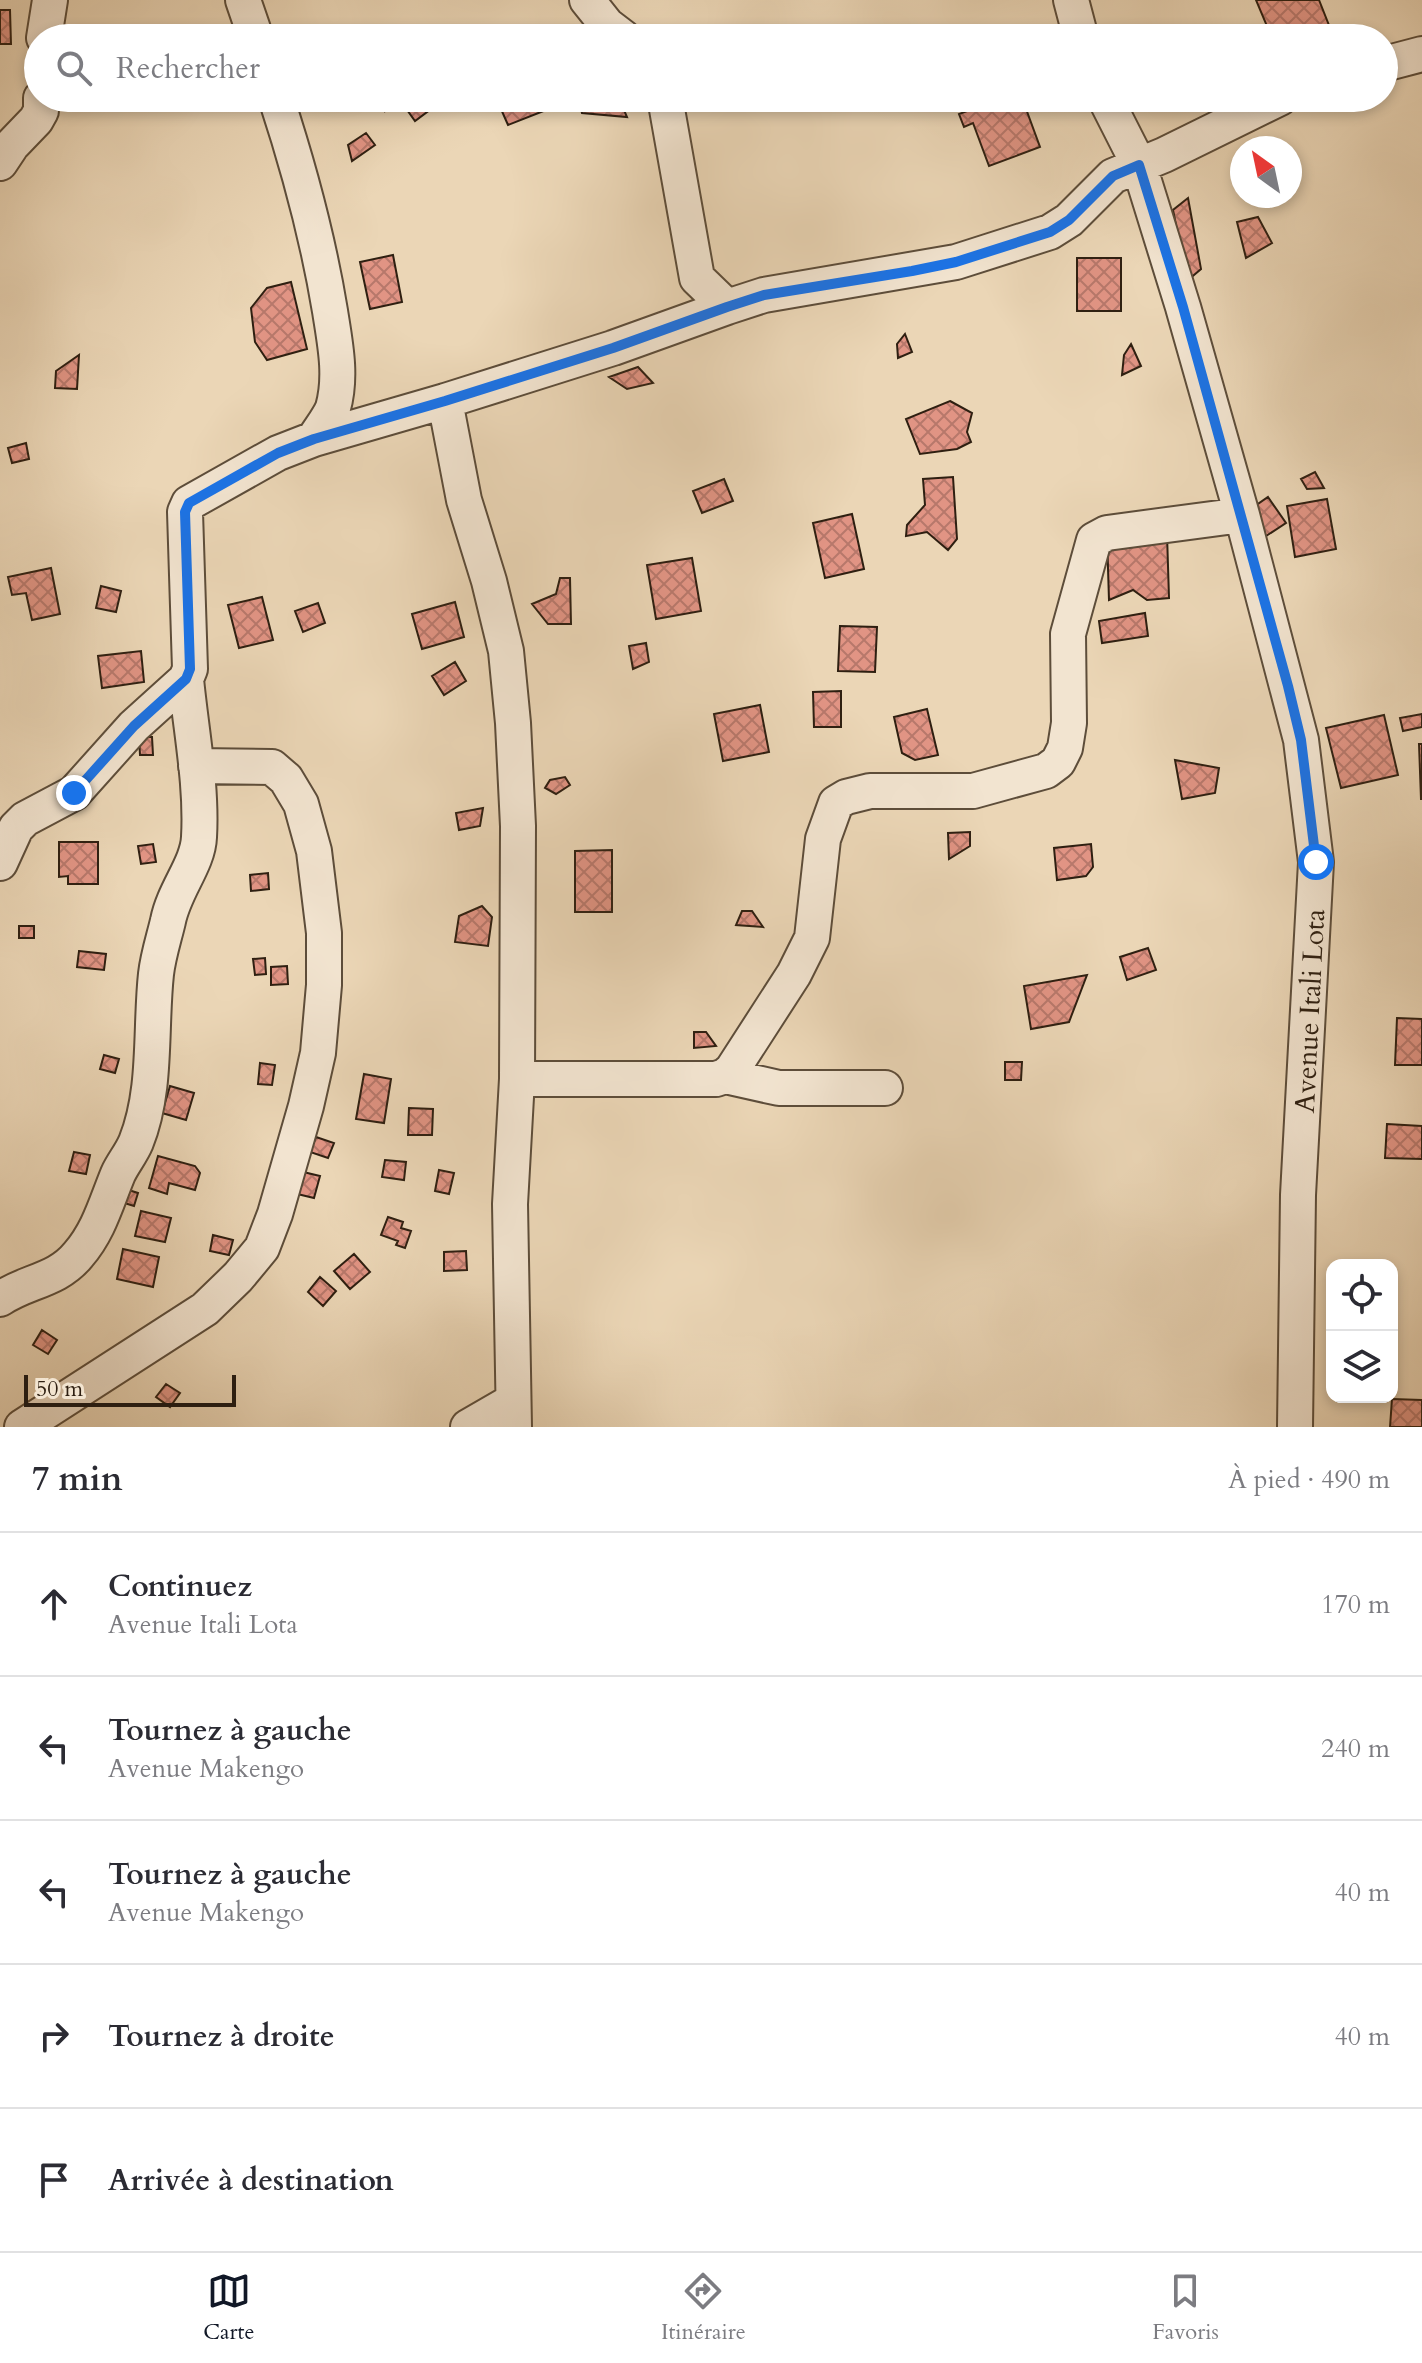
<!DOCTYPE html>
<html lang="fr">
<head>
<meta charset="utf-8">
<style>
	body { margin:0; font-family:Cardo,serif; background:#f2f2f3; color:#2b2b33 }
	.controls { position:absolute; right:24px; bottom:24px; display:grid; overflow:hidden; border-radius:16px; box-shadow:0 4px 12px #0003 }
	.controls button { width:72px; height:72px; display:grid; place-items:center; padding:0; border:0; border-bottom:2px solid #e1e1e2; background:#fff; color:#2b2b33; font:40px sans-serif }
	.compass { position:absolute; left:1230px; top:136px; width:72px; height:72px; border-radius:50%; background:#fff; box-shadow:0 4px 12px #0003; rotate:327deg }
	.scale { position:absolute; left:24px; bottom:20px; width:212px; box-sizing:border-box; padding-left:8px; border:4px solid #2e1f11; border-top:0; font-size:22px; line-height:28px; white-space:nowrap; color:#2e1f11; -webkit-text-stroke:6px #f2e4d0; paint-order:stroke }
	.stop { position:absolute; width:24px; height:24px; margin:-18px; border:6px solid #1a73e8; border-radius:50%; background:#fff }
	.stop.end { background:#1a73e8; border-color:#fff; box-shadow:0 2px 8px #0008 }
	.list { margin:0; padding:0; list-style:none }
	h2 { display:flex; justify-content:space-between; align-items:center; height:104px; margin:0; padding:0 32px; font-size:34px }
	h2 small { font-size:26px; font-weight:400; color:#7c7c81 }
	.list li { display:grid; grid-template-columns:52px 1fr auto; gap:24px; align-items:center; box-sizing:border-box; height:144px; padding:0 32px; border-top:2px solid #e1e1e2 }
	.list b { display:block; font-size:30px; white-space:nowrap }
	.list p { margin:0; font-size:26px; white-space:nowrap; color:#7c7c81 }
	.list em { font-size:26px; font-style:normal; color:#7c7c81 }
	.icon { flex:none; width:44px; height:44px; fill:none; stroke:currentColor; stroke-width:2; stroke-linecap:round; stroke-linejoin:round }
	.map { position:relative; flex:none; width:1422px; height:1427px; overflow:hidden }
	.search { position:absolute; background:#fff; box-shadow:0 4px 12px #0003; left:24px; right:24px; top:24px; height:88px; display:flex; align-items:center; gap:20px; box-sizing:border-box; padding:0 28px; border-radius:44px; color:#7c7c81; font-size:30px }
	.sheet { height:824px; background:#fff }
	nav { display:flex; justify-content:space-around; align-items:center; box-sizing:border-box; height:112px; border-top:2px solid #e1e1e2; background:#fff; font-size:22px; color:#7c7c81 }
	nav a { display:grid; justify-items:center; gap:4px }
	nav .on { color:#111827 }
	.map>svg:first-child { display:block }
</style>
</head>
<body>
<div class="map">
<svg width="1422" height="1427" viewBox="0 0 1422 1427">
	<defs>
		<pattern id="building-cross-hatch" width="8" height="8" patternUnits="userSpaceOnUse" patternTransform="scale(2)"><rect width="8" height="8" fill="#e19484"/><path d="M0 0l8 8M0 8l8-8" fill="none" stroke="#b7786b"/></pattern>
	</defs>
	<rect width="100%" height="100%" fill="#ebd6b6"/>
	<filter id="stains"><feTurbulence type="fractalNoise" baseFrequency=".0025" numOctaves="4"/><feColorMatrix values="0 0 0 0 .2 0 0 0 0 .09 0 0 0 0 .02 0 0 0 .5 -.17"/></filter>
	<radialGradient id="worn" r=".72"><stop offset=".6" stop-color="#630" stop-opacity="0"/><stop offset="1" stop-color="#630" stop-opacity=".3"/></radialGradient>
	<!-- building -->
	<path fill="url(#building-cross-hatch)" stroke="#2e1f11" stroke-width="2" d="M1256 0H1319L1334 38H1272Z
		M0 10H10L11 44H0Z
		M381 98H436L431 109 415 121 400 100 385 111Z
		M502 98H545L546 110 508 125 497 100Z
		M578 98H619L627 117 582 113Z
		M1002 98H1022L1040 147 989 166 973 123 964 127 959 114Z
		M366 133 375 145 352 161 348 145Z
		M1188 198 1201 269 1187 281 1173 210Z
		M1258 217 1272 243 1246 258 1237 222Z
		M393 255 402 302 370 309 360 262Z
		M1077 258H1121V311H1077Z
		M291 282 307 349 267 360 255 342 251 308 267 288Z
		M905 334 912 352 898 358 897 344Z
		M1131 344 1141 366 1122 375 1124 355Z
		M79 355 77 389 55 388 56 371Z
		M638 367 653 383 627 389 609 377Z
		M950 401 972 413 967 432 971 442 957 449 920 454 906 419Z
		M26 443 29 459 12 463 8 448Z
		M1315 472 1324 488 1307 489 1301 479Z
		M953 477 957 539 948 550 927 532 906 536 907 525 925 505 923 479Z
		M724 479 733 501 702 513 693 491Z
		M1268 497 1286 523 1260 540 1242 515Z
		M1327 499 1336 549 1295 557 1287 506Z
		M852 514 864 569 825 578 813 523Z
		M1167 534 1169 598 1147 600 1133 590 1109 600 1107 536Z
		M692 558 701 611 656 619 647 565Z
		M51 568 60 614 32 620 26 593 12 595 8 577Z
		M560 578H570L571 624H548L532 604 556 594Z
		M101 586 121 591 116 612 96 608Z
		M262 597 273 640 239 648 228 605Z
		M455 602 464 637 422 649 412 614Z
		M318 603 325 623 303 632 295 611Z
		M1145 613 1148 636 1102 643 1099 621Z
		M840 626 877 627 875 672 838 671Z
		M646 643 649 662 633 669 629 646Z
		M141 651 144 682 102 688 98 656Z
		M455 662 466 681 444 695 432 676Z
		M841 691V727H814L813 692Z
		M760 705 769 752 723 761 714 714Z
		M927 709 938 755 915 760 902 753 894 717Z
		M1422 714V727L1403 731 1400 718Z
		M1384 715 1398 775 1341 788 1326 728Z
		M139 737H152L153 755H140Z
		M1419 744H1422V799H1421Z
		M1175 760 1219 768 1215 793 1182 799Z
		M565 777 570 785 556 794 545 788 550 780Z
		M483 808 480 826 459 830 456 813Z
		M970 832V846L949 859 948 833Z
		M59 842H98V884H68V876L59 877Z
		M153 844 156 862 141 864 138 846Z
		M1091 844 1093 867 1086 876 1057 880 1054 848Z
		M612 850V912H575V851Z
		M268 873 269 889 251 891 250 875Z
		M482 906 492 917 488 946 455 942 459 916Z
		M742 911H752L763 927 736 925Z
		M19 926H34V938H19Z
		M1148 948 1156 970 1127 980 1120 957Z
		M79 951 106 954 104 970 77 967Z
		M265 958 266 974 255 975 253 959Z
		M287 966 288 984 271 985V967Z
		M1087 975 1069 1022 1031 1029 1024 986Z
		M1397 1018 1422 1019V1065H1395Z
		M694 1032H706L716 1046 694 1048Z
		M104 1055 119 1059 115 1073 100 1069Z
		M1005 1062H1022L1021 1080H1005Z
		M260 1063 275 1065 272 1085 258 1084Z
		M364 1074 391 1079 384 1123 356 1119Z
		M170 1086 194 1093 186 1120 162 1113Z
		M409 1108 433 1109 432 1135H408Z
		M1387 1124 1422 1126V1159L1385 1158Z
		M316 1137 334 1143 328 1158 310 1152Z
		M74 1152 90 1155 86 1174 69 1171Z
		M158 1156 195 1166 200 1173 195 1190 169 1183 167 1194 149 1188Z
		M385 1160 406 1162 404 1180 382 1177Z
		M295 1170 320 1176 314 1198 289 1192Z
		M439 1170 454 1173 449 1194 435 1191Z
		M122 1188 138 1193 134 1206 118 1201Z
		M141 1211 171 1218 165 1242 135 1236Z
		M388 1217 403 1222 401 1228 411 1231 405 1248 396 1245 398 1241 381 1235Z
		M213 1235 233 1240 229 1255 210 1251Z
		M123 1249 159 1257 153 1287 117 1279Z
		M466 1251 467 1270 444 1271V1252Z
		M354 1254 370 1272 350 1289 334 1271Z
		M320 1277 336 1291 323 1306 308 1292Z
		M42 1330 57 1340 48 1354 33 1345Z
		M166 1384 180 1393 170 1407 156 1397Z
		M1392 1399 1422 1400V1427H1390Z"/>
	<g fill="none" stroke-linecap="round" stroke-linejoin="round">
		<defs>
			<path id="minor" d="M243 0 256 38
				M587 0 607 25 624 38
				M1071 0 1081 38
				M44 38 50 0
				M1384 64 1422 54
				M276 98C299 168 318 238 330 311 335 343 342 376 333 408 329 418 320 429 314 439
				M665 98 697 278 727 307
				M1105 98 1139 165 1183 307 1242 515 1301 740 1316 862 1298 1195 1295 1427
				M0 163 12 145 36 120 41 111V98
				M445 401 464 500 489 581 506 651 513 723 518 826 517 1079 510 1204 514 1427
				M0 863 16 828 25 819 74 793 134 726 186 679
				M725 1076 779 1088H885
				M517 1079H716L725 1076 732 1070 794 974 812 938 823 839 836 803 846 797 870 791H973L1046 771 1058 762 1065 748 1069 723 1068 634 1094 540 1107 533 1242 515
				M0 1299C26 1281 57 1281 78 1255 99 1231 106 1203 118 1174 123 1163 131 1154 136 1142 157 1090 150 1029 156 974 158 956 164 938 168 921 174 890 198 864 199 837 202 785 191 731 186 679L190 669 185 512 189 503 278 453 314 439 445 401 613 348 727 307 764 295 956 262 1050 232 1069 220 1113 176 1164 155 1280 98
				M22 1427 205 1309 238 1277 262 1248 275 1214 306 1106 318 1053 324 985V933L314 851 301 804 286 779 272 767 196 766
				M468 1427 513 1401"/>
		</defs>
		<!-- minor casing -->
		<use href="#minor" stroke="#5d4d3a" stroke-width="38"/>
		<!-- minor -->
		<use href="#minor" stroke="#f2e4d0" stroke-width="34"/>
	</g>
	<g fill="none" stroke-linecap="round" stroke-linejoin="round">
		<!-- route -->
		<path stroke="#1a73e8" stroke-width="10" d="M74 793 134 726 186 679 190 669 185 512 189 503 278 453 314 439 445 401 613 348 727 307 764 295 912 271 956 262 1050 232 1069 220 1113 176 1139 165 1183 307 1288 686 1301 740 1316 862"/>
	</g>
	<g text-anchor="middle" stroke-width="6" stroke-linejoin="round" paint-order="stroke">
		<!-- street labels -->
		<g font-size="28" fill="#2e1f11" stroke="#f2e4d0">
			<text transform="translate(1309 1011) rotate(-87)" y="10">Avenue Itali Lota</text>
		</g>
	</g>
	<rect width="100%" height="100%" filter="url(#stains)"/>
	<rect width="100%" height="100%" fill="url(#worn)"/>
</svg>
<div class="controls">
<button><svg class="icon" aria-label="locate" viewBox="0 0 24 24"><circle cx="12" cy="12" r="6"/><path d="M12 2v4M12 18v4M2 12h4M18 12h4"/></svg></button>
<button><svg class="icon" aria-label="layers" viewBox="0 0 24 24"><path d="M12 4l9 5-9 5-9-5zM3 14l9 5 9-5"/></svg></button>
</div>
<svg class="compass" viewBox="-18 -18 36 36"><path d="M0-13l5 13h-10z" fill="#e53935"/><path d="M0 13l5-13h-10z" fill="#7c7c81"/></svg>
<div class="scale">50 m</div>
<div class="stop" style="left:1316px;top:862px"></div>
<div class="stop end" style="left:74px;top:793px"></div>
<div class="search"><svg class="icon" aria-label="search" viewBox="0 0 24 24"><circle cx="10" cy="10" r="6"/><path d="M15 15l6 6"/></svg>Rechercher</div>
</div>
<section class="sheet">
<h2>7 min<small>À pied · 490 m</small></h2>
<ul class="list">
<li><svg class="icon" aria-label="ahead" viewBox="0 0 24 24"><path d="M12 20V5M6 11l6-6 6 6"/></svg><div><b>Continuez</b><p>Avenue Itali Lota</p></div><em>170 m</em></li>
<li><svg class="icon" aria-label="left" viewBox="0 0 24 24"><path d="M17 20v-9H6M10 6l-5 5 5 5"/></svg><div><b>Tournez à gauche</b><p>Avenue Makengo</p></div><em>240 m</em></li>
<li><svg class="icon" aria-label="left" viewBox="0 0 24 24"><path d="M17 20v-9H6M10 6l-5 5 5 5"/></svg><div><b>Tournez à gauche</b><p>Avenue Makengo</p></div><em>40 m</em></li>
<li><svg class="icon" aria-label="right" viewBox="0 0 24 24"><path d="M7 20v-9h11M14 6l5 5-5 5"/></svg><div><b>Tournez à droite</b></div><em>40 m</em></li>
<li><svg class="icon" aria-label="arrive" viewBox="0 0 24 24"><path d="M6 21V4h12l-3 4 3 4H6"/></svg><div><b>Arrivée à destination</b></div></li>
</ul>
</section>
<nav>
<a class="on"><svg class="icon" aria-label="map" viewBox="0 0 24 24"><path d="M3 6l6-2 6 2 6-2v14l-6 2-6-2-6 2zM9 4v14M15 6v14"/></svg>Carte</a>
<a><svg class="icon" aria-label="directions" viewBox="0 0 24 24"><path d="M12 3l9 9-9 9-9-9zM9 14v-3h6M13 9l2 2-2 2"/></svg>Itinéraire</a>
<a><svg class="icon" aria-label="saved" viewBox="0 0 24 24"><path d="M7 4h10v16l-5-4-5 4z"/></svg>Favoris</a>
</nav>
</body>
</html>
